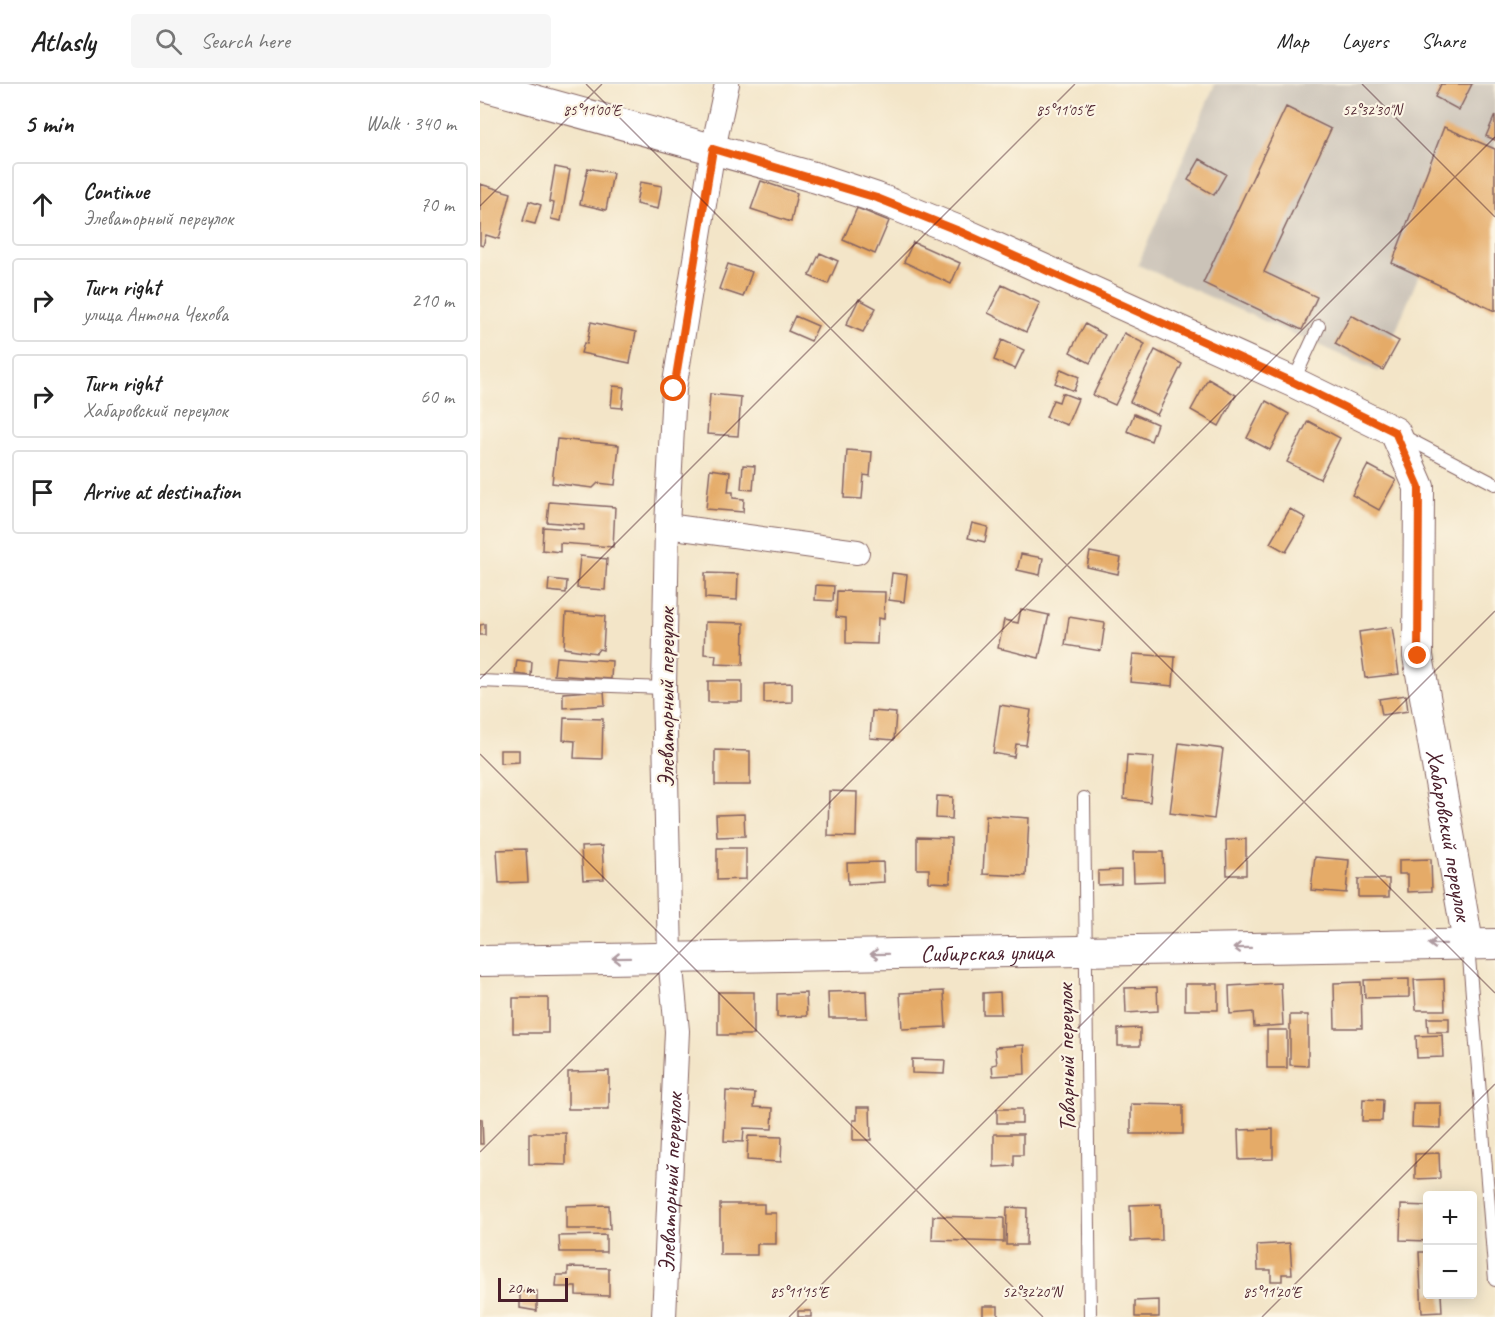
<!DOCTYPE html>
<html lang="en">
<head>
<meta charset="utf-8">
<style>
	body { margin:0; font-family:Caveat,sans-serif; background:#f6f6f6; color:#222 }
	.controls { position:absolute; right:18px; bottom:18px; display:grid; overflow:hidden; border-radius:6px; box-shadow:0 3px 15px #0003 }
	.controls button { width:54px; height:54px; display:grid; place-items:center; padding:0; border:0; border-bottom:2px solid #e0e0e0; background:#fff; color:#222; font:30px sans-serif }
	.scale { position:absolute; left:18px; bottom:15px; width:70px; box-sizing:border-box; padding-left:6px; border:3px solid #4a1f2b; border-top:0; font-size:16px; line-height:21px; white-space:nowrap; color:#4a1f2b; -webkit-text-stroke:4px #fcf5e5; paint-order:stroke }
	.stop { position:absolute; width:18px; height:18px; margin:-14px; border:4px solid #ea580c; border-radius:50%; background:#fff }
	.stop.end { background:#ea580c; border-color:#fff; box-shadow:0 2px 6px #0008 }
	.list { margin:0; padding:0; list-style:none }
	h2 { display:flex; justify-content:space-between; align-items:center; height:78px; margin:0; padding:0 24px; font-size:26px }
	h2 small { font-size:20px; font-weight:400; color:#767676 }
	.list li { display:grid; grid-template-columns:39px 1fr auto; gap:18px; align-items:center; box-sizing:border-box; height:84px; margin:0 12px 12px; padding:0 12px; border:2px solid #e0e0e0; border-radius:6px }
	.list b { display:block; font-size:22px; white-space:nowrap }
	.list p { margin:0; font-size:20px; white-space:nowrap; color:#767676 }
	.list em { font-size:20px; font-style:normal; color:#767676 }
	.icon { flex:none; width:33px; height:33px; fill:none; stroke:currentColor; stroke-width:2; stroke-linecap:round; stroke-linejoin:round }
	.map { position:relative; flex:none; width:1015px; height:1233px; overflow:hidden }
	header { display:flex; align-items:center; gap:36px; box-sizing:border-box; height:84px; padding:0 30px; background:#fff; border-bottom:2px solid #e0e0e0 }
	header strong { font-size:28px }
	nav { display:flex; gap:33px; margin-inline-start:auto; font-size:21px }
	.search { width:420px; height:54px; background:#f6f6f6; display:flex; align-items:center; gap:15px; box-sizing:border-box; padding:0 21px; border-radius:6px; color:#767676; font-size:22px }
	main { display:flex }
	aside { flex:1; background:#fff }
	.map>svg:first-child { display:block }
</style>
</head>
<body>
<header>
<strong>Atlasly</strong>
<div class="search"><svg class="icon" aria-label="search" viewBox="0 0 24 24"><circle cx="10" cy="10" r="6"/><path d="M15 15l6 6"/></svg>Search here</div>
<nav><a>Map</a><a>Layers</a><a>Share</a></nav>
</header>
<main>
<aside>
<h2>5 min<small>Walk · 340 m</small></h2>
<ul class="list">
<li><svg class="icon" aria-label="ahead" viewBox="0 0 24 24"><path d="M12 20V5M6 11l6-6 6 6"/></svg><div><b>Continue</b><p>Элеваторный переулок</p></div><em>70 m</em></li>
<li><svg class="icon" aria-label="right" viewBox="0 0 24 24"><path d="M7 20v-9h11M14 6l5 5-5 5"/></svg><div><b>Turn right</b><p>улица Антона Чехова</p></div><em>210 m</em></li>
<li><svg class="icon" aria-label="right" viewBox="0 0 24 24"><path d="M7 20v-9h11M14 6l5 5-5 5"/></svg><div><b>Turn right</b><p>Хабаровский переулок</p></div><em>60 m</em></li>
<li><svg class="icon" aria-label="arrive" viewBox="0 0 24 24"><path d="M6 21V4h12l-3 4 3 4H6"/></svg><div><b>Arrive at destination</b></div></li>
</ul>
</aside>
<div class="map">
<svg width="1015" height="1233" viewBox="0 0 1015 1233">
	<rect width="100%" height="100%" fill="#fcf5e5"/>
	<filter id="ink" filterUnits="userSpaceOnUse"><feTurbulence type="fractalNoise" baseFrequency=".0167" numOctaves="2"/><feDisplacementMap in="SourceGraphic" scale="12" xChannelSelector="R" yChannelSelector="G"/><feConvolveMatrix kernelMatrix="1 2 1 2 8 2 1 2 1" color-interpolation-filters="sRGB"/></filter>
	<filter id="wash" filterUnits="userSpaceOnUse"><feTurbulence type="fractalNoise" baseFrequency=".008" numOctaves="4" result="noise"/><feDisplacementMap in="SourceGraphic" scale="24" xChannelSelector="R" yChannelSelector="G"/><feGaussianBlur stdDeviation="1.35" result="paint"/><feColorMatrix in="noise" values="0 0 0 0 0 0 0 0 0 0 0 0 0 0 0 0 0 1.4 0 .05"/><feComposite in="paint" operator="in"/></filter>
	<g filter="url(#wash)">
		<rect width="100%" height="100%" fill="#f3e5c8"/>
		<!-- industrial -->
		<path fill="#cbc3b8" d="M735 0H1015V205L945 176 899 288 658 181Z"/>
		<g id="blocks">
			<!-- building -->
			<path fill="#e5ab67" d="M961 0H992L979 26 955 13Z
				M806 23 851 45 784 188 837 213 822 246 723 199Z
				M1015 31V56L1006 52Z
				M964 43 1015 65V227L912 179Z
				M720 75 746 90 734 111 708 96Z
				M75 83 90 86 81 137 71 135 74 119 69 118Z
				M108 84 133 89 126 126 100 120Z
				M281 97 317 109 311 138 271 125Z
				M160 98 182 102 178 125 156 120Z
				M0 100 31 109 19 155 6 151 3 162 0 161Z
				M49 117 61 121 55 140 43 137Z
				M377 124 409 137 395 170 363 156Z
				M433 158 480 179 471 200 424 178Z
				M340 169 358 177 348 200 329 192Z
				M248 180 272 188 263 213 239 205Z
				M522 201 560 219 546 248 508 229Z
				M379 215 396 224 383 248 366 241Z
				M871 231 919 257 903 286 855 260Z
				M315 232 338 242 331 257 308 247Z
				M111 238 156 248 150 279 101 269 104 259 107 260Z
				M605 240 625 251 610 279 590 268Z
				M644 249 665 260 635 321 613 311Z
				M522 256 544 266 535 285 514 276Z
				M675 266 702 280 677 331 650 318Z
				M581 285 599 293 594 307 575 299Z
				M728 295 756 311 739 342 711 326Z
				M133 302 144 303 142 324 131 323Z
				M582 309 598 315 587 341 566 333 573 316 579 318Z
				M230 310 261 313 258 352 227 350Z
				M786 317 809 330 790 366 767 354Z
				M654 330 677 340 671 357 647 347Z
				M828 337 860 354 840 395 807 378Z
				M77 355 139 361 135 401 118 399 113 404 72 399Z
				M367 366 392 368 390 392 384 391 382 415 364 414Z
				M263 381 275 382 273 406 261 405Z
				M888 381 916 396 899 426 872 411Z
				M230 385 250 388 248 408H253V414L264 415 263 428 226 425Z
				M69 418 135 423 133 463 80 459V468L62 466 63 443 104 446V441L67 438Z
				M810 425 826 434 806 468 790 459Z
				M492 439 508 443 505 458 488 454Z
				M610 468 641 474 638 490 607 483Z
				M541 470 563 474 560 491 537 486Z
				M100 472 127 475 125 506 97 504Z
				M225 489 258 490 257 516 225 514Z
				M412 489 427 491 424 518 409 516Z
				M69 495 87 497 86 509 68 507Z
				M336 501 354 502 353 517 335 516Z
				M357 507 405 508 404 535 398 534 397 560 366 559V534L356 533Z
				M541 525 569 531 559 574 518 564 524 536 538 539Z
				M86 529 125 532 123 566 119 565 116 569 84 564Z
				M589 533 625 539 621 567 585 561Z
				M225 538 264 539 263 581 235 580 236 571 224 570Z
				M5 540V551H0V541Z
				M912 543 919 590 885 594 879 548Z
				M653 570 695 573 693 602 650 598Z
				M76 573 132 577 131 595 74 591Z
				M37 576 52 578 51 592 35 590Z
				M228 597H262V618H228Z
				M312 599V618L284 619V600Z
				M124 606 125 621 83 624V609Z
				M926 611 928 627 902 631 899 615Z
				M520 621 551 626 546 661 536 660 534 673 513 669Z
				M392 627 416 629 414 656 390 654Z
				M84 634 123 635 122 675 94 674 95 657 83 656Z
				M699 659 743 665 734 735 690 729Z
				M20 666H39V678L20 679Z
				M235 666 270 667V701H235Z
				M647 671 674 673 670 718 644 715Z
				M349 707 377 708 376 753 348 752Z
				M457 712 473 713 472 735 456 734Z
				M264 730 265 752 237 753 236 731Z
				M506 731 549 734 546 792 503 790Z
				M437 753 471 754 470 799 449 798V785H437Z
				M766 755V791H747L746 756Z
				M122 762 124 795 103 796 101 763Z
				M237 764H266V795L237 796Z
				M46 765 48 798 19 799 17 766Z
				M653 768H683L684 797 654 798Z
				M835 773 869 776 866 809 831 806Z
				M951 775 952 807 928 808V790H919V776Z
				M403 778 404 798 368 800 367 779Z
				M641 786V800L618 801V787Z
				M878 795H909V813H878Z
				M929 895V913L885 914 884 896Z
				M964 895 965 926H936L934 896Z
				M881 898 882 944H855L854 899Z
				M801 899 803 941 774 943 773 928 750 930 749 902Z
				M705 900H738V926H705Z
				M677 903 678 927 646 929 645 904Z
				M386 907 387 934H349L348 908Z
				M464 907 466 943 422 945 420 909Z
				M238 908H274V951H238Z
				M520 908 521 930H503V909Z
				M326 909 327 932 297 933V910Z
				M33 914H68V949H33Z
				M810 931H828V982L810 981Z
				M947 934H969V948H948Z
				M660 944V962H638V945Z
				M787 946H807V984H787Z
				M962 951 963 973 937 974 936 952Z
				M544 961 545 990 513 992 512 981 517 980 515 963Z
				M432 975 465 976 464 990 432 989Z
				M129 987V1025H88V988Z
				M246 1007 275 1009 274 1023 293 1024 292 1045 264 1044 263 1058 244 1057Z
				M883 1015 903 1016 902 1037H882Z
				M933 1019H961V1044L932 1043Z
				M651 1020 703 1021V1050H651Z
				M377 1023H390L391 1056H373V1036H377Z
				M517 1025H542V1039H517Z
				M0 1035H2L3 1060H0Z
				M793 1045V1075L759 1076 758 1046Z
				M49 1049H86V1081L49 1080Z
				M514 1050H543V1071H534V1082L514 1083Z
				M268 1052 302 1053 301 1078 267 1076Z
				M959 1069 960 1094 935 1095V1070Z
				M240 1120H284V1129H296V1160H277V1171H240Z
				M681 1120 682 1156 651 1157 650 1121Z
				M129 1121 130 1145H86V1122Z
				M921 1121 948 1122V1157L920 1156Z
				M527 1123 547 1124 546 1161H526Z
				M453 1132 524 1134V1158L452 1156Z
				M126 1151V1168H80L79 1152Z
				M810 1159 812 1190H802V1197H791V1186H778L777 1161Z
				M939 1168H948V1210H961L962 1228 942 1229Z
				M88 1183 129 1184V1212L96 1211V1203H76L77 1191H88Z
				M57 1207V1227L40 1224V1208Z
				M679 1216V1233H655V1217Z
				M503 1222H518V1233H503Z
				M318 1227H331V1233H318Z"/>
		</g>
	</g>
	<g filter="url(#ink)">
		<use href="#blocks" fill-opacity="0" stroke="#856462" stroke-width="1.5"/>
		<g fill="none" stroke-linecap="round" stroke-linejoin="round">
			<defs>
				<path id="service" d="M813 298 839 242
					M921 351 1015 400
					M0 597 184 604
					M604 714 610 1233
					M988 861 1015 1196"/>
				<g id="minor">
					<path d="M187 442 377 468"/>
					<path id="s1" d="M184 1233 197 947 190 873 184 604 187 442 194 305 233 65 247 0"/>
				</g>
				<g id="tertiary">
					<path id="s2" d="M0 1 337 94 397 114 479 147 813 298 915 348 939 403 938 572 988 859"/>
					<path id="s3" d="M0 877 1015 860"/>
				</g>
			</defs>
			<!-- service casing -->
			<use href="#service" stroke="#856462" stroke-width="14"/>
			<!-- minor casing -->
			<use href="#minor" stroke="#856462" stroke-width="26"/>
			<!-- tertiary casing -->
			<use href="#tertiary" stroke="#856462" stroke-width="32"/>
			<!-- service -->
			<use href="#service" stroke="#fff" stroke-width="12"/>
			<!-- minor -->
			<use href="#minor" stroke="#fff" stroke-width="24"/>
			<!-- tertiary -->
			<use href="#tertiary" stroke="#fff" stroke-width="30"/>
		</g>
		<!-- one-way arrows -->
		<defs><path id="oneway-shaft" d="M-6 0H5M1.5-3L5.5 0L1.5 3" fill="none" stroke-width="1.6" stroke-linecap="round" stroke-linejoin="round" transform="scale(1.5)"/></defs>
		<g stroke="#ae9aa0">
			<use href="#oneway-shaft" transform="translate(957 860) rotate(179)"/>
			<use href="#oneway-shaft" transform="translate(762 864) rotate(179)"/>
			<use href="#oneway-shaft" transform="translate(399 870) rotate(179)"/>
			<use href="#oneway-shaft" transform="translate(141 874) rotate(179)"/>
		</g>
	</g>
	<g fill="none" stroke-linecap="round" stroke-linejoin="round" filter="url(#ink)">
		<!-- route -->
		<path stroke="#ea580c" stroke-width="8" d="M194 305 233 65 397 114 479 147 813 298 915 348 939 403 938 572"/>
	</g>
	<!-- ticks -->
	<path fill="none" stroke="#4a1f2b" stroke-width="1.5" stroke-opacity="0.45" d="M106 0 1015 909M882 0 1015 133M0 122 122 0M0 595 595 0M0 670 563 1233M0 1068 1015 53M309 1233 1015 527M782 1233 1015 1000"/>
	<g text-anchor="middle" stroke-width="4.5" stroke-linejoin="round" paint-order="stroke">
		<!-- street labels -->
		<g font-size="24" fill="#4a1f2b" stroke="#fcf5e5">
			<text transform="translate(186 614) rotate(-90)" y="8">Элеваторный переулок</text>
			<text dy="8" stroke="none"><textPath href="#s2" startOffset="1392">Хабаровский переулок</textPath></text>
			<text dy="8" stroke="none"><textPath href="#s3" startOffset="507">Сибирская улица</textPath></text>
			<text transform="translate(586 974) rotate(-91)" y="8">Товарный переулок</text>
			<text dy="8" stroke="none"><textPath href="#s1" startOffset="134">Элеваторный переулок</textPath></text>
		</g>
	</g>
	<g font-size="15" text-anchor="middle" fill="#4a1f2b" stroke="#fcf5e5" stroke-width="4.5" stroke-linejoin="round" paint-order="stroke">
		<text x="112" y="31">85°11'00"E</text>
		<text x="585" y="31">85°11'05"E</text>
		<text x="892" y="31">52°32'30"N</text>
		<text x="319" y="1213">85°11'15"E</text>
		<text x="792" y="1213">85°11'20"E</text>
		<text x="552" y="1213">52°32'20"N</text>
	</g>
</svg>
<div class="controls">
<button>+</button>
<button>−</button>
</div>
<div class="scale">20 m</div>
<div class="stop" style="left:194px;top:305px"></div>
<div class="stop end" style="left:938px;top:572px"></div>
</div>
</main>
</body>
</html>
